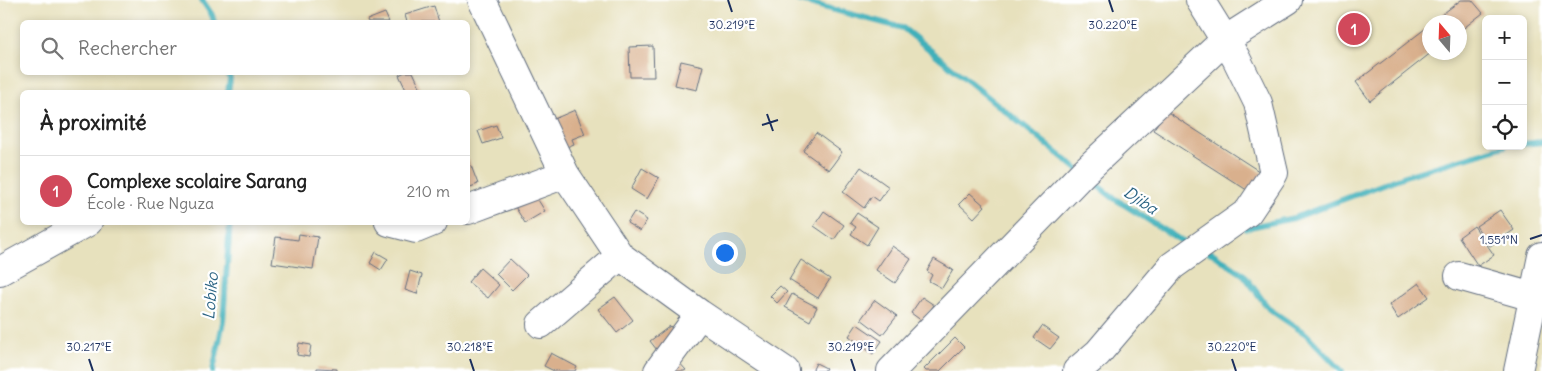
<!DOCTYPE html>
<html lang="fr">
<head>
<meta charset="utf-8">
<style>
	body { margin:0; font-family:Delius,sans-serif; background:#f2f2f2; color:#222 }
	.controls { position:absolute; right:15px; top:15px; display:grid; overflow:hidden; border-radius:8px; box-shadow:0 2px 8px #0003 }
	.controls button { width:45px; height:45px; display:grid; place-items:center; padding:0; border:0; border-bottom:1px solid #e0e0e0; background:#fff; color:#222; font:25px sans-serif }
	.compass { position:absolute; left:1422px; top:15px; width:45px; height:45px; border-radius:50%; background:#fff; box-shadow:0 2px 8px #0003; rotate:341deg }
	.you { position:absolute; left:724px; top:252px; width:18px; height:18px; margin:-12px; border:4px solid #fff; border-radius:50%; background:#1a73e8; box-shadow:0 0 0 8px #1a73e833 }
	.badge { display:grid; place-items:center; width:32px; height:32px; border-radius:50%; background:#d1495b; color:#fff; font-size:16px; font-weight:700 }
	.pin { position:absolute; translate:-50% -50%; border:2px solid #fff; box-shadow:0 1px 5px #0006 }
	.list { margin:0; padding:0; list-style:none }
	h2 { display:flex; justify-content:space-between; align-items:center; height:65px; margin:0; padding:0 20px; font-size:21px }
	h2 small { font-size:16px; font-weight:400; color:#767676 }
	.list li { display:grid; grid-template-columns:32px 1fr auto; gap:15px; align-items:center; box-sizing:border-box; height:70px; padding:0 20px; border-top:1px solid #e0e0e0 }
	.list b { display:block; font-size:19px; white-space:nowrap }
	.list p { margin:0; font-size:16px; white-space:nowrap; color:#767676 }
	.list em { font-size:16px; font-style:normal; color:#767676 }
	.icon { flex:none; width:28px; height:28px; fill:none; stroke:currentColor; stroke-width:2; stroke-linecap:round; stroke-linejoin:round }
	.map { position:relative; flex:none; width:1542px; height:371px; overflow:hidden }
	.search { position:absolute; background:#fff; box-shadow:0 2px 8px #0003; left:20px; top:20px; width:450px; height:55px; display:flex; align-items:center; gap:12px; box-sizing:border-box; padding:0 18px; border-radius:8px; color:#767676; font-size:19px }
	.panel { position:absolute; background:#fff; box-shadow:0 2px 8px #0003; left:20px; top:90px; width:450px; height:135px; border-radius:8px }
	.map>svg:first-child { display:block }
</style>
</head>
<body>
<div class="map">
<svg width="1542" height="371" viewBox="0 0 1542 371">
	<rect width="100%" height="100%" fill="#fff"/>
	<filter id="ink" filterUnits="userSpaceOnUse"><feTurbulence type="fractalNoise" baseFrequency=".02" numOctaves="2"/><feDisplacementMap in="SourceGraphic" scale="10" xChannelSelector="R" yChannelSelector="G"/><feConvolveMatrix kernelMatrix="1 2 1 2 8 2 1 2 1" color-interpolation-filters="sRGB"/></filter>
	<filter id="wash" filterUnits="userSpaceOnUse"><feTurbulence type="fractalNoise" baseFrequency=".0096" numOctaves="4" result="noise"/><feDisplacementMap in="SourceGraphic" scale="20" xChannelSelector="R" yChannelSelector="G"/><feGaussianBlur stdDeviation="1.12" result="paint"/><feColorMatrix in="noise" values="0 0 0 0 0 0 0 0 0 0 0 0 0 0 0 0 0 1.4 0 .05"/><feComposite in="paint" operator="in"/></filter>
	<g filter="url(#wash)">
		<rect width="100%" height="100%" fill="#e7e1bd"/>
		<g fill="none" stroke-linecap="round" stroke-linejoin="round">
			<!-- stream -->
			<path stroke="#40b0ba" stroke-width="6" d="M202 0 212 15 214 22
				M797 0 903 28 1077 169
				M228 92 230 79 228 72
				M1523 144 1542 142
				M1087 177 1112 197 1188 245
				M1245 228 1294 218 1405 176 1505 146
				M1205 251 1212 253 1244 275 1269 309 1306 334 1342 371
				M213 371 223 322 230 222"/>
		</g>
		<g id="blocks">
			<!-- building -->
			<path fill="#d9b08d" d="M1461 0H1472L1483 13 1460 31V22H1432Z
				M434 6 439 22H407L405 15Z
				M385 13 389 22H368L367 20Z
				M1430 25V52H1432L1370 101 1356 82Z
				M653 46 654 77H630L629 47Z
				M681 61 703 66 697 90 675 85Z
				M405 72H413L422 91 418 92H407L399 75Z
				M575 110 585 134 572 139 574 144 552 153 540 125Z
				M1166 111 1265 175 1253 194 1153 130Z
				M496 125 501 138 483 144 478 131Z
				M816 133 842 152 829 170 803 151Z
				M468 158 478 184 468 188Z
				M861 167 889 187 879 201 872 196 864 208 843 192Z
				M642 168 659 178 647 199 631 189Z
				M528 184 545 211 525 223 509 197Z
				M970 193 985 206 974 218 959 204Z
				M1500 210 1514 230 1490 246 1476 226Z
				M824 211 844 225 834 240 814 226Z
				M634 212 647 220 640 231 627 223Z
				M857 213 878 227 867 245 851 234 856 227 850 223Z
				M1474 226 1494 255 1478 266 1459 237Z
				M299 234 318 237 313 269 272 263 276 237 298 240Z
				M892 246 911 259 895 283 876 270Z
				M376 252 388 259 381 270 370 263Z
				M510 259 527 275 512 290 496 274Z
				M934 259 953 270 942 288 929 281 932 275 927 271Z
				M801 260 830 279 818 298 789 280Z
				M480 268 499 285 488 298 468 282Z
				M410 271 422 275 417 294 405 290Z
				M1419 283 1429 297 1398 319 1389 305Z
				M780 286 787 292 777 303 770 296Z
				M792 294 817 307 810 321 785 307Z
				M615 297 633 320 617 333 598 309Z
				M922 297 934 305 922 321 911 313Z
				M875 300 897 316 882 335 861 319Z
				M857 324 882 341 873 354 849 336Z
				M670 326 680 339 660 354 650 341Z
				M1042 326 1059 338 1050 349 1034 338Z
				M955 338 964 347 940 371H926L924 369Z
				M299 343 311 345 309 357 297 355Z
				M551 353 577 367 575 371H554L544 366Z
				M677 360 686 370 684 371H664Z
				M816 363 826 368 824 371H812Z
				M317 368 337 369V371H317Z"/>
		</g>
	</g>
	<g filter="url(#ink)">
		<use href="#blocks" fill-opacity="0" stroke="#626d7f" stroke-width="1"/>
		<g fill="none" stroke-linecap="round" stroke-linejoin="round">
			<defs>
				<path id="minor" d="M482 0 565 174 620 256 700 314 785 371
					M468 210 565 174
					M389 222 416 229 433 222
					M0 271 88 222
					M1459 276 1533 297
					M541 324 620 256
					M658 371 700 314
					M891 371 1083 173 1225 40 1288 0
					M1077 371 1098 353 1172 266 1248 212 1274 173 1258 103 1236 58 1200 0
					M1518 371 1542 256"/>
			</defs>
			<!-- minor casing -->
			<use href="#minor" stroke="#626d7f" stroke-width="30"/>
			<!-- minor -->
			<use href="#minor" stroke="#fff" stroke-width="28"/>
		</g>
	</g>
	<!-- ticks -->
	<path fill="none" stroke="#1b2f5e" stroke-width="2" d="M728 0 732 12M1109 0 1113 12M767 114 773 131M762 125 778 120M1530 239 1542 235M89 359 93 371M470 359 474 371M851 359 855 371M1232 359 1236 371"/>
	<g text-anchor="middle" stroke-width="4.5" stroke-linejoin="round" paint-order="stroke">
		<!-- water labels -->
		<g font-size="16" font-style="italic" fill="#2a6383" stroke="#fff">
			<text transform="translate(1141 200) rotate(33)" y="6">Djiba</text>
			<text transform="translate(210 296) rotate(-85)" y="6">Lobiko</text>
		</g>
	</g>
	<g font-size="12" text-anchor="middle" fill="#1b2f5e" stroke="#fff" stroke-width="4.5" stroke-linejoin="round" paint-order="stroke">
		<text x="1113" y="29">30.220°E</text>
		<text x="732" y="29">30.219°E</text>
		<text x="1499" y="244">1.551°N</text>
		<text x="89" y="351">30.217°E</text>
		<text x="470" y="351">30.218°E</text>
		<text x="851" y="351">30.219°E</text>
		<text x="1232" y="351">30.220°E</text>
	</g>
</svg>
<div class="controls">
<button>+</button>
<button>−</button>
<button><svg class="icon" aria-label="locate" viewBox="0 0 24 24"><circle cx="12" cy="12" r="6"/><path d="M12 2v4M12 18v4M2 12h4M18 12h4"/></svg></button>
</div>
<svg class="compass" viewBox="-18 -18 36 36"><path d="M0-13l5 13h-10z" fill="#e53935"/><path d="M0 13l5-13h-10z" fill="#767676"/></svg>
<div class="you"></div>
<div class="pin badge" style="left:1354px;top:29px">1</div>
<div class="search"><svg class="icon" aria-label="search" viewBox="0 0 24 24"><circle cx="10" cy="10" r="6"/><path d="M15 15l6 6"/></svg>Rechercher</div>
<section class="panel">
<h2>À proximité<small></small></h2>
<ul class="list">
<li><span class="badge">1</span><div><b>Complexe scolaire Sarang</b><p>École · Rue Nguza</p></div><em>210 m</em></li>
</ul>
</section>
</div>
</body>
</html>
